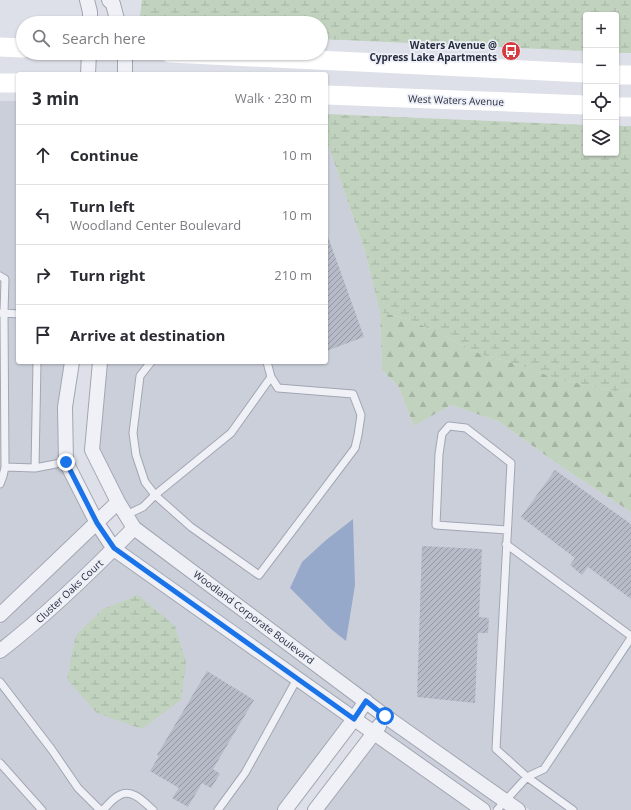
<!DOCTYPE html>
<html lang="en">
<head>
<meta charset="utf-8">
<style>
	body { margin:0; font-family:"Open Sans",sans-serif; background:#f2f2f3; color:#2b2b33 }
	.controls { position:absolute; right:12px; top:12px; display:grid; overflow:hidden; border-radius:4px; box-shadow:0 1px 3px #0004 }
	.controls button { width:36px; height:36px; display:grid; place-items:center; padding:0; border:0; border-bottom:1px solid #e1e1e2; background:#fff; color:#2b2b33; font:20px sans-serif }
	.stop { position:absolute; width:12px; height:12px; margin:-9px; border:3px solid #1a73e8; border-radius:50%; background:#fff }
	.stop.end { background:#1a73e8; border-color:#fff; box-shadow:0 1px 4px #0008 }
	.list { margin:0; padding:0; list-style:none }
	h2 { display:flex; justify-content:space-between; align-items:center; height:52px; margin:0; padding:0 16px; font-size:17px }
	h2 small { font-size:13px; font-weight:400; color:#7c7c81 }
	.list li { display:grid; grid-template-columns:26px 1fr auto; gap:12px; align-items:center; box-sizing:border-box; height:60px; padding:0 16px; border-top:1px solid #e1e1e2 }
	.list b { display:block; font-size:15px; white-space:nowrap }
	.list p { margin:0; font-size:13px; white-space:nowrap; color:#7c7c81 }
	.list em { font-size:13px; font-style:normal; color:#7c7c81 }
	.icon { flex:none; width:22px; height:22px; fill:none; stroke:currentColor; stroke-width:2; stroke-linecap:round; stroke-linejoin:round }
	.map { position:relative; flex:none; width:631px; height:810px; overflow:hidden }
	.search { position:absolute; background:#fff; box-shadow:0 1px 3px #0004; left:16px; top:16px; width:312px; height:44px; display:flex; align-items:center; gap:10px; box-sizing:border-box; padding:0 14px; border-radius:22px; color:#7c7c81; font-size:15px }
	.panel { position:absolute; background:#fff; box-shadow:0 1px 3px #0004; left:16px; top:72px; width:312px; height:292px; border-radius:4px }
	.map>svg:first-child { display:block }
</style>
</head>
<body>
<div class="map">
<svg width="631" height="810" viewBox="0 0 631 810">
	<defs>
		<pattern id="forest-firs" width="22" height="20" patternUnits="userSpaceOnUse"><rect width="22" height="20" fill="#c1d2be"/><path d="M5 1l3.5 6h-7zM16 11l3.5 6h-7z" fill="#a6b4a4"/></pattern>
		<pattern id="wetland-marsh" width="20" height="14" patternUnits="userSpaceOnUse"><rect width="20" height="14" fill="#c1d2be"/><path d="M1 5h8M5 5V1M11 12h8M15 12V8" fill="none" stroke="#a6b4a4"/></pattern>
		<pattern id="building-hatch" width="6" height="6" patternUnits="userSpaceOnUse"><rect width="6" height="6" fill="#b7bbc8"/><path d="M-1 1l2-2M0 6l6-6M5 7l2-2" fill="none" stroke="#9598a4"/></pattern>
	</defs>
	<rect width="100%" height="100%" fill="#dde0e8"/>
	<!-- built -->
	<path fill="#cbcfda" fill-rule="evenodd" d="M0 101H18V362H65L60 466 88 522 0 605Z
		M326 139 365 251 380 312 382 370 398 386 414 426 451 405 498 421 562 467 631 512V810H530L388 709 139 522 123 498 99 449 107 362H326ZM353 519 346 640 331 629 303 562 326 540Z
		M96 534 105 548 25 623 0 642V624Z
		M135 537 356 703 352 709 125 547Z
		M115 558 344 721 277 810H0V660L34 634Z
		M387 726 505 810H495L384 731Z
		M376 743 471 810H324Z"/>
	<!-- forest -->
	<path fill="url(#forest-firs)" d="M380 312 411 320 483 355 513 363 558 379 615 391 631 389V512L562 467 498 421 451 405 414 426 398 386 382 370Z"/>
	<!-- wetland -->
	<path fill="url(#wetland-marsh)" d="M142 0H631V53H616V15H586V51L321 39V23H139Z
		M326 114 586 125V153H616V126H631V389L615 391 558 379 513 363 483 355 411 320 380 312 365 251 326 139Z
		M138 595 175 626 186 663 181 700 142 729 97 713 67 679 76 635 103 609Z"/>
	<!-- water -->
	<path fill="#96a9ca" d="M353 519 355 585 346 641 331 629 290 588 302 562 326 540Z"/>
	<!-- building -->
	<path fill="url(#building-hatch)" d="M326 234H327L364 337 326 351Z
		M555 470 631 524V599L588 567 582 575 570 565 575 558 521 517Z
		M422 546 482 549 479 617 489 618 488 633H478L475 703 417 697Z
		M207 671 254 700 213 769 220 774 211 788 202 783 188 807 172 798 179 788 150 771 159 756 157 755Z"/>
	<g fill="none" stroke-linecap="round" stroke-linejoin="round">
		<defs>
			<path id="lane" d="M0 276 5 279 4 313 18 314
				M0 313H4L5 467 35 468 66 462
				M151 362 140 376 133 433 136 455 145 482 155 495 231 433 271 377
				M35 468 37 362
				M0 484 3 476 5 467
				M126 515 143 507 155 495 191 527 259 575 355 448 358 435 361 415 353 394 278 388 271 377 267 362
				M507 530 436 525 439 454 442 434 449 426 466 428 511 463 496 749 527 777 544 769 631 638
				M506 544 631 636
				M0 682 52 750 78 788 100 810
				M0 763 42 810
				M103 810C108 805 113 798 120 795 132 788 145 803 153 810
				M218 810 245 773 297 679
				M497 810 527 777 573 810"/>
			<path id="street" d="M87 0 90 12V23
				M109 0 113 4 118 23
				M88 74 89 53
				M125 74V53
				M72 362 65 407 66 462 97 523 114 549 483 810
				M100 362 92 450 118 502 134 528 385 716 518 810
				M0 615 118 502
				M0 651C48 614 92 571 134 528
				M285 810 354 719 366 701
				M315 810 374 733 379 726"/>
		</defs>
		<!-- lane casing -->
		<use href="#lane" stroke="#a2a6b2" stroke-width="9"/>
		<!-- street casing -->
		<use href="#street" stroke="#a2a6b2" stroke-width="16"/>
		<!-- lane -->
		<use href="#lane" stroke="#f0f1f6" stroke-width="7"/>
		<!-- street -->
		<use href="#street" stroke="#f0f1f6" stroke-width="14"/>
		<!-- secondary -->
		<path stroke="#fff" stroke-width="19" d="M0 47 23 48
			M170 53 586 73
			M616 75H631
			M0 83H18
			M326 95 586 105
			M616 107H631"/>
	</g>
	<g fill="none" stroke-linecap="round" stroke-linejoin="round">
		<!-- route -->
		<path stroke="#1a73e8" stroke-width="5" d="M66 462 97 523 114 548 354 719 366 701 385 716"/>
	</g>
	<!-- icons -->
	<defs>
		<symbol id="bus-disc" viewBox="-11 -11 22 22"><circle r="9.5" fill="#d53a3f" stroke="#edeff6"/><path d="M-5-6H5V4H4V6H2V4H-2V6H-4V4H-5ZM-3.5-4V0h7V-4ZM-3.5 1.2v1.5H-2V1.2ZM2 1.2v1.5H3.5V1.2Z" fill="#fff"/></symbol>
	</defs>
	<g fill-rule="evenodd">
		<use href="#bus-disc" x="500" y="40" width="22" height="22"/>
	</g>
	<g text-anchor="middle" stroke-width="3.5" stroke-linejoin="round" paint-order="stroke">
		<!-- poi labels -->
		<g font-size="10" font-weight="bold" fill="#262c3f" stroke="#edeff6" text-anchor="end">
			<text x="497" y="49">Waters Avenue @<tspan x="497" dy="12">Cypress Lake Apartments</tspan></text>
		</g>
		<!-- street labels -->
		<g font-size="10" fill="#262c3f" stroke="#edeff6">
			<text transform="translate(456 100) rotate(2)" y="4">West Waters Avenue</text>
			<text transform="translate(69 591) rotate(-43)" y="4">Cluster Oaks Court</text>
			<text transform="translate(254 617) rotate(37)" y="4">Woodland Corporate Boulevard</text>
		</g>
	</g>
</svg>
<div class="controls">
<button>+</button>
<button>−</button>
<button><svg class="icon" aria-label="locate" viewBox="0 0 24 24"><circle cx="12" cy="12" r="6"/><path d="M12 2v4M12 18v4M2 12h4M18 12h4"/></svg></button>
<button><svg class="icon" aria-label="layers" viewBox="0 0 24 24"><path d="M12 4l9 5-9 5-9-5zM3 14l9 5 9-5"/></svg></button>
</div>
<div class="stop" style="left:385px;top:716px"></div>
<div class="stop end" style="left:66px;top:462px"></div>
<div class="search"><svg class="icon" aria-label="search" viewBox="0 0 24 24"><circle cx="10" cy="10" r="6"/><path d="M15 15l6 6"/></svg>Search here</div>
<section class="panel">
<h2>3 min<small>Walk · 230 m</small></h2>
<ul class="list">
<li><svg class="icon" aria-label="ahead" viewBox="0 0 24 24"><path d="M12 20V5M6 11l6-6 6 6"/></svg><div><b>Continue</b></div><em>10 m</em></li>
<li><svg class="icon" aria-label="left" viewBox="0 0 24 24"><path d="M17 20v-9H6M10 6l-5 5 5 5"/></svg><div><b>Turn left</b><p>Woodland Center Boulevard</p></div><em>10 m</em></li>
<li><svg class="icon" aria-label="right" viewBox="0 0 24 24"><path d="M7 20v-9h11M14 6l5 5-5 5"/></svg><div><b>Turn right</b></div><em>210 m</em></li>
<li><svg class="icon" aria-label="arrive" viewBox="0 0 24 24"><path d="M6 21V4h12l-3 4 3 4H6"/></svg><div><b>Arrive at destination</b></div></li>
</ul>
</section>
</div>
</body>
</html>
